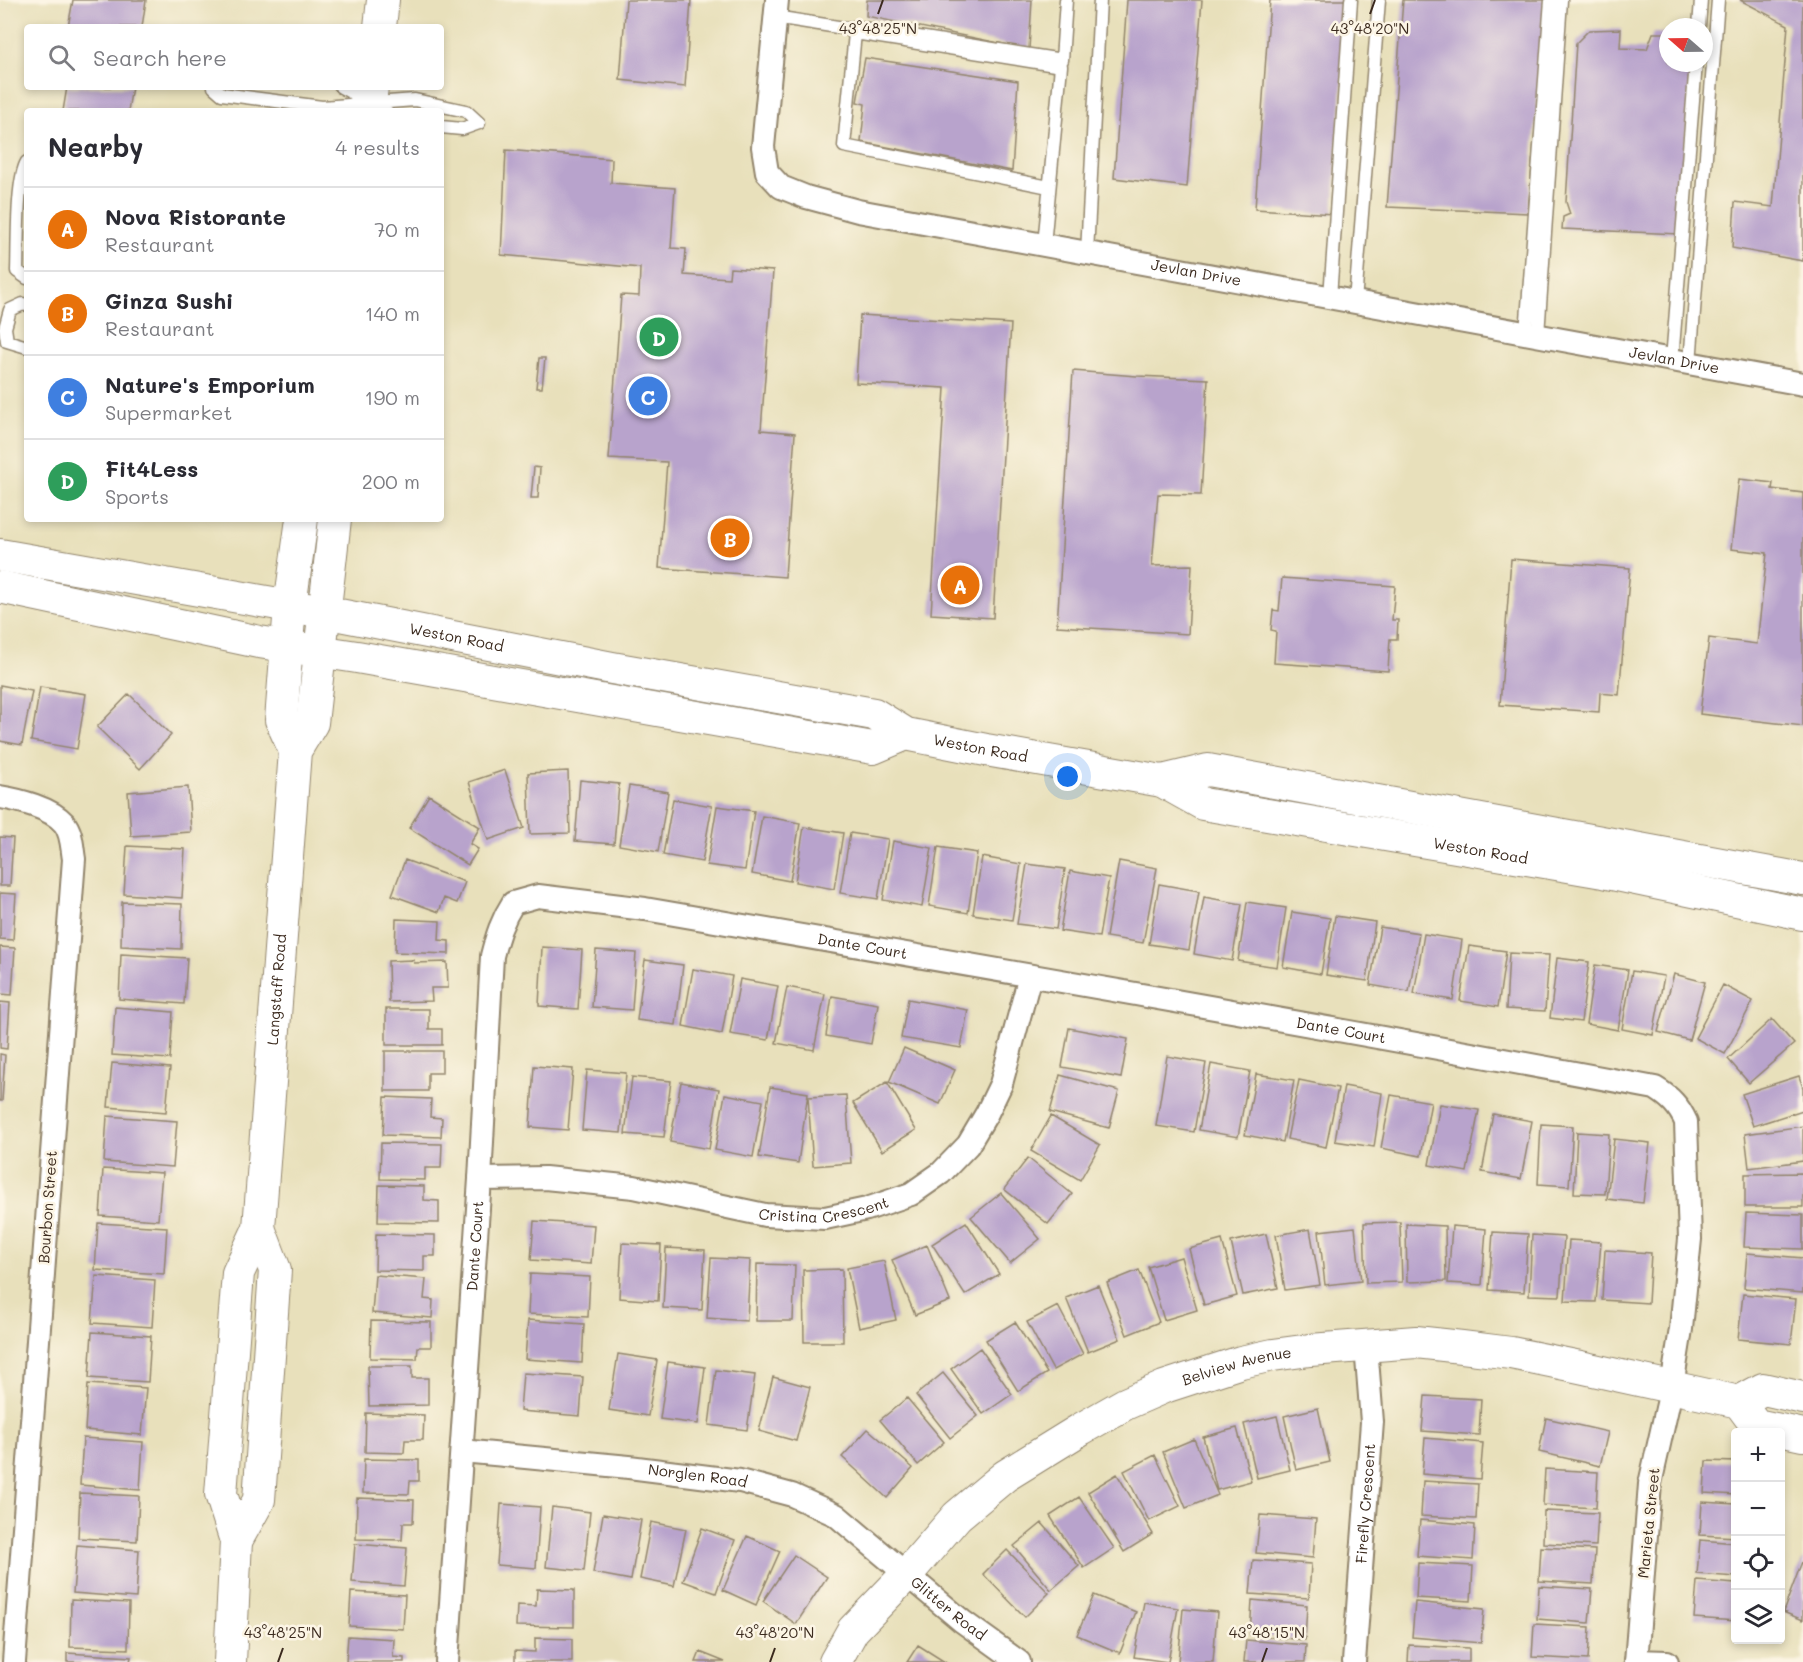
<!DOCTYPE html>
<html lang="en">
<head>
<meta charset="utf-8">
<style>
	body { margin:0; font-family:Mali,sans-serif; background:#f2f2f3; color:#2b2b33 }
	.controls { position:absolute; right:18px; bottom:18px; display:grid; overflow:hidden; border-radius:6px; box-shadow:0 3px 9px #0003 }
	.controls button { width:54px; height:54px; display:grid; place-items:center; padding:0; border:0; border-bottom:2px solid #e1e1e2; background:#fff; color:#2b2b33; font:30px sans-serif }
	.compass { position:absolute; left:1659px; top:18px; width:54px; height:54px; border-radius:50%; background:#fff; box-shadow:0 3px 9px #0003; rotate:290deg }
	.you { position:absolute; left:1068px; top:777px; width:21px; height:21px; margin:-15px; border:4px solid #fff; border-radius:50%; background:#1a73e8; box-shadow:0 0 0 9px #1a73e833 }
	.badge { display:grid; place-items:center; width:39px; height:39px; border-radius:50%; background:#1a73e8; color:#fff; font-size:20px; font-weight:700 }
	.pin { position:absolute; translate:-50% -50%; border:3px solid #fff; box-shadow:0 2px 6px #0006 }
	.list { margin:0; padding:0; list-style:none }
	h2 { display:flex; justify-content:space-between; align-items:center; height:78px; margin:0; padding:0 24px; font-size:26px }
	h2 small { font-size:20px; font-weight:400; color:#7c7c81 }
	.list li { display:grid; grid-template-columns:39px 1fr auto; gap:18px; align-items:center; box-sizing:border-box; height:84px; padding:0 24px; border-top:2px solid #e1e1e2 }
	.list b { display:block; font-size:22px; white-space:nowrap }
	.list p { margin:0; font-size:20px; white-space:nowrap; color:#7c7c81 }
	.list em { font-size:20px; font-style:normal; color:#7c7c81 }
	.icon { flex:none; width:33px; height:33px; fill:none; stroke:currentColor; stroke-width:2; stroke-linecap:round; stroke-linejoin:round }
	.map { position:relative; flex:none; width:1803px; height:1662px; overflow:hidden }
	.search { position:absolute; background:#fff; box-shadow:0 3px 9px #0003; left:24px; top:24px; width:420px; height:66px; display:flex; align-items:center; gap:15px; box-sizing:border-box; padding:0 21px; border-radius:6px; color:#7c7c81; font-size:22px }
	.panel { position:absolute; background:#fff; box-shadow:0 3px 9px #0003; left:24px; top:108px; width:420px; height:414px; border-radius:6px }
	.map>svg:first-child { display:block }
</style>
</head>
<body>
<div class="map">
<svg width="1803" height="1662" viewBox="0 0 1803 1662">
	<rect width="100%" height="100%" fill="#fcf5e5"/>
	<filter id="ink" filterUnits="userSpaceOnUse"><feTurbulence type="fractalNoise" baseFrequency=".0167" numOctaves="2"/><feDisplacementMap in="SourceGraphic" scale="12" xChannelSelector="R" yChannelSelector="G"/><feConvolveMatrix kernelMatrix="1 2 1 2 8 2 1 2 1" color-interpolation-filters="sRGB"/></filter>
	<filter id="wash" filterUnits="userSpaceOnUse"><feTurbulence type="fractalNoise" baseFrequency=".008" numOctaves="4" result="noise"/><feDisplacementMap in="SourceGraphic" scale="24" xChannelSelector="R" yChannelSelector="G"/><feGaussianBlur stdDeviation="1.35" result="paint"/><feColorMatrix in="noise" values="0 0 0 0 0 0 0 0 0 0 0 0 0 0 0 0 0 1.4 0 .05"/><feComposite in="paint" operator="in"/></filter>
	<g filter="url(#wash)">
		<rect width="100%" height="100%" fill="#e8e0bb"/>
		<g id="blocks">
			<!-- building -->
			<path fill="#b8a3cc" d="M73 0H146L142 27H68Z
				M626 0H691L685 87 620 80Z
				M867 0H1032L1029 49 866 16Z
				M1127 0H1202L1187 187 1114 178Z
				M1270 0H1348L1333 214 1255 209Z
				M1403 0H1546L1528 213 1387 207Z
				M1740 0H1803V261L1732 248 1735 202 1773 207 1788 25Z
				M1621 29 1620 48 1647 49 1653 33H1668V63H1691L1680 234 1562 229 1563 217 1570 214 1566 202 1576 43 1589 30Z
				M865 58 1018 81 1012 171 861 142 865 104 857 102Z
				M67 87H132L128 111H63Z
				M506 150 612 159 611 183 675 188 671 248 686 249 684 275 729 278 730 268 773 271 761 430 795 433 785 577 659 568 667 462 609 459 621 295 639 296 640 268 501 255Z
				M860 315 1011 324 993 618 931 614 945 388 856 383Z
				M539 358H545L542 388H536Z
				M1073 371 1137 376 1208 379 1201 495 1158 494 1152 566 1192 565 1188 634 1057 626Z
				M534 467 540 468 538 498H531Z
				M1739 479 1773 483 1772 489 1803 493V726L1700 714 1709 638 1757 644 1767 553 1731 549Z
				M1511 559 1630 568 1619 695 1600 693 1599 712 1500 705Z
				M1282 578 1395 586 1392 620H1398L1397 639H1390L1388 671 1274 663 1276 631 1271 630 1273 610 1279 611Z
				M0 685 32 691 22 745 0 741Z
				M40 687 86 694 77 749 31 741Z
				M129 694 171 735 140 769 97 727Z
				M505 770 524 828 488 840 469 782Z
				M568 771 570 833 530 834 528 773Z
				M580 780 619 784 614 844 575 841Z
				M629 786 668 792 658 852 619 845Z
				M188 787 191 832 131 836 128 792Z
				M429 795 480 827 470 844 478 849 468 865 409 828Z
				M673 799 712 806 702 862 663 855Z
				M717 806 754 811 745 870 707 865Z
				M762 816 800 823 790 881 752 874Z
				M804 827 843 833 834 889 795 882Z
				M850 833 888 839 878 899 840 893Z
				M0 837 13 838 10 886H0Z
				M893 841 932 848 922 907 883 900Z
				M127 846 185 849 182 898 124 894Z
				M938 847 977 853 968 913 929 906Z
				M982 857 1021 864 1012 920 973 914Z
				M405 860 465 882 457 903 444 898 439 912 392 895Z
				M1119 861 1157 868 1143 943 1106 937Z
				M1027 864 1065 869 1056 929 1017 924Z
				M1070 871 1109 878 1099 937 1060 931Z
				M1159 884 1199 891 1189 950 1149 944Z
				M0 893 16 894 13 940 0 939Z
				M1204 897 1242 904 1232 961 1194 954Z
				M122 902 182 904 181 949 121 946Z
				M1247 902 1286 908 1277 967 1238 961Z
				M1292 912 1330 918 1321 974 1283 967Z
				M1335 916 1375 922 1367 981 1326 975Z
				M396 919 440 921 439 940 449 941V954L395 952Z
				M1380 927 1419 933 1409 992 1370 985Z
				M1424 934 1462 940 1453 1000 1414 994Z
				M1469 946 1506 951 1498 1007 1460 1001Z
				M0 947 15 948 12 995 0 994Z
				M542 947 582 950 578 1009 539 1006Z
				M596 950 636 953 632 1010 592 1007Z
				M1509 953 1549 955 1545 1011 1506 1009Z
				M121 954 187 958 184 1004 119 999Z
				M1557 958 1589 962 1581 1022 1550 1018Z
				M413 960 414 963 447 962 448 988H431L432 1001 389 1002 388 961Z
				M645 960 683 965 676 1025 637 1020Z
				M1595 965 1628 970 1618 1030 1586 1024Z
				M693 969 732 976 722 1034 683 1026Z
				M1632 971 1664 976 1653 1035 1622 1029Z
				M1674 974 1705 982 1689 1040 1658 1032Z
				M740 979 778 986 768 1040 730 1034Z
				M1723 985 1753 1001 1725 1054 1695 1038Z
				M787 987 825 994 814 1050 776 1043Z
				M832 996 878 1004 871 1044 826 1036Z
				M908 999 968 1010 961 1048 901 1038Z
				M0 1002 10 1003 7 1049 0 1048Z
				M115 1007 173 1012 170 1059 112 1055Z
				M386 1009H429V1029H442V1045H386Z
				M1772 1019 1794 1044 1749 1083 1728 1059Z
				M1069 1028 1128 1039 1121 1078 1062 1067Z
				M904 1048 955 1070 940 1104 889 1082Z
				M385 1051H442V1073H428V1091H385Z
				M0 1054 5 1055 2 1101H0Z
				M1167 1056 1206 1063 1194 1132 1156 1126Z
				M112 1063 170 1068 166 1112 108 1107Z
				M1211 1064 1250 1071 1238 1137 1199 1130Z
				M534 1066 573 1069 568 1130 530 1127Z
				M587 1070 626 1073 621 1133 582 1130Z
				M1256 1074 1294 1080 1283 1142 1245 1135Z
				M1060 1075 1119 1091 1109 1128 1050 1112Z
				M1799 1076 1803 1088V1110L1753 1126 1742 1094Z
				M632 1077 671 1081 664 1137 625 1134Z
				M1299 1080 1338 1088 1326 1147 1287 1139Z
				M681 1082 719 1089 709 1149 670 1142Z
				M887 1082 916 1130 882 1151 853 1103Z
				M1344 1086 1382 1093 1374 1147 1335 1141Z
				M770 1087 808 1093 798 1163 759 1157Z
				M725 1094 763 1101 753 1157 715 1150Z
				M846 1095 851 1163 813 1166 808 1097Z
				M1391 1095 1431 1102 1421 1156 1381 1148Z
				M385 1097 431 1099 430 1117 442 1118 441 1137 383 1135Z
				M1440 1104 1479 1110 1467 1172 1429 1165Z
				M1493 1114 1532 1121 1521 1179 1482 1172Z
				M107 1116 177 1121 173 1167 104 1162Z
				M1051 1116 1100 1145 1080 1180 1031 1151Z
				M1541 1124 1573 1126 1569 1186 1538 1184Z
				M1803 1126V1161L1749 1168 1745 1134Z
				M1577 1132 1609 1134 1605 1194 1574 1193Z
				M1614 1139 1650 1143 1643 1203 1607 1199Z
				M381 1143 442 1144 441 1168H425V1180L380 1179Z
				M1028 1158 1072 1194 1048 1224 1004 1189Z
				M103 1169 162 1173 158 1220 100 1216Z
				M1803 1173V1207H1745V1174Z
				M379 1185 424 1186V1200L439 1201V1223L378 1222Z
				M1001 1193 1040 1239 1010 1263 971 1217Z
				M1746 1213 1803 1215V1249L1744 1247Z
				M534 1221 594 1225 591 1264 531 1260Z
				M966 1222 999 1274 965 1295 932 1244Z
				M1400 1222 1402 1282 1366 1283 1364 1223Z
				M98 1223 167 1227 164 1274 95 1270Z
				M1406 1224 1445 1226 1446 1281 1407 1282Z
				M1452 1226 1486 1229 1482 1285 1448 1283Z
				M1355 1227 1361 1281 1325 1285 1319 1231Z
				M1310 1229 1320 1285 1285 1290 1276 1235Z
				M1493 1232 1528 1234 1524 1292 1489 1290Z
				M376 1234 435 1235V1256H424V1271L375 1270Z
				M1266 1234 1278 1288 1243 1295 1231 1242Z
				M1532 1235 1564 1237 1560 1296 1529 1295Z
				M1222 1240 1237 1296 1204 1305 1189 1249Z
				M1569 1240 1601 1242 1596 1302 1565 1301Z
				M622 1243 661 1245 658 1301 619 1298Z
				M927 1245 950 1301 915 1315 892 1260Z
				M666 1248 705 1250 702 1310 663 1308Z
				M1605 1250 1651 1253 1648 1303 1602 1300Z
				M1747 1253 1803 1258V1293L1744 1288Z
				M1181 1257 1197 1310 1164 1320 1148 1267Z
				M711 1258 750 1260 747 1321 707 1318Z
				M884 1261 896 1320 859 1328 847 1268Z
				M757 1264 795 1265 793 1321H756Z
				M842 1269 843 1342H804L803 1270Z
				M1139 1270 1159 1322 1127 1335 1107 1283Z
				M530 1274 590 1277 588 1317 528 1314Z
				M375 1275 426 1279 424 1299 433 1300 432 1318 372 1313Z
				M96 1276 155 1280 152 1327 92 1323Z
				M1098 1285 1120 1339 1088 1352 1066 1298Z
				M1743 1294 1796 1299 1791 1344 1738 1339Z
				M1058 1306 1083 1354 1053 1370 1027 1322Z
				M528 1320 584 1324 582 1363 525 1359Z
				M371 1321 431 1322V1347H418L417 1359 370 1358Z
				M1015 1322 1047 1373 1018 1391 986 1340Z
				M92 1332 151 1336 148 1382 89 1378Z
				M980 1348 1012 1394 983 1414 951 1369Z
				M618 1354 657 1360 648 1416 609 1410Z
				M668 1362 705 1367 698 1424 660 1419Z
				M368 1366H412V1378H428V1405L369 1406Z
				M716 1370 755 1375 747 1430 709 1425Z
				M523 1373 583 1377 580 1416 520 1411Z
				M943 1373 978 1416 950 1438 916 1395Z
				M773 1377 810 1387 796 1441 759 1431Z
				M88 1384 146 1388 142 1435 85 1430Z
				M1425 1396 1481 1399 1479 1435 1422 1431Z
				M907 1398 944 1442 918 1465 880 1420Z
				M1318 1408 1330 1462 1296 1470 1284 1416Z
				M366 1413 424 1415 423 1440H405L404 1453 365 1452Z
				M1277 1416 1290 1470 1257 1478 1244 1424Z
				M1546 1418 1608 1432 1600 1466 1539 1452Z
				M1237 1428 1251 1481 1217 1490 1203 1437Z
				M868 1429 913 1468 887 1498 842 1457Z
				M83 1438 143 1442 140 1490 80 1485Z
				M1425 1438 1483 1443 1480 1479 1422 1474Z
				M1194 1439 1218 1495 1186 1508 1163 1452Z
				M1155 1455 1180 1506 1149 1521 1124 1471Z
				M364 1459 419 1460V1481H410L409 1494 363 1493Z
				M1706 1461 1736 1462V1495L1704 1493Z
				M1545 1469 1598 1472 1596 1508 1543 1505Z
				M1117 1474 1153 1534 1124 1552 1088 1492Z
				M1423 1481 1478 1484 1476 1519 1421 1516Z
				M80 1493 139 1496 137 1541 78 1538Z
				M1079 1497 1114 1548 1084 1568 1050 1516Z
				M357 1498 414 1500 413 1523H403L402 1540 356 1539Z
				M1702 1502 1736 1504V1537L1700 1535Z
				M501 1504 540 1507 536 1568 497 1565Z
				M552 1507 590 1512 584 1571 546 1567Z
				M1544 1511 1598 1513 1596 1546 1543 1543Z
				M603 1514 641 1520 631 1580 593 1573Z
				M1260 1515 1316 1519 1313 1558 1256 1553Z
				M1420 1520 1475 1525 1473 1560 1417 1556Z
				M651 1522 686 1529 674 1586 640 1579Z
				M1042 1523 1079 1566 1051 1590 1014 1546Z
				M702 1528 735 1540 716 1593 683 1581Z
				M747 1536 780 1551 756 1605 723 1590Z
				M1700 1540 1736 1543V1577L1697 1574Z
				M355 1544 407 1548 404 1586 352 1582Z
				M77 1545 139 1550 136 1598 73 1593Z
				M1541 1547 1595 1550 1593 1584 1539 1581Z
				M1007 1550 1049 1593 1025 1617 983 1574Z
				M794 1555 827 1577 796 1624 763 1601Z
				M1803 1559V1620L1783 1612Z
				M1253 1560 1311 1564 1309 1598 1250 1594Z
				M1418 1563 1473 1566 1471 1601 1416 1598Z
				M1697 1581 1736 1584V1621L1694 1618Z
				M1539 1586 1592 1589 1589 1623 1537 1619Z
				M537 1589 574 1590V1627L516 1626 517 1605 536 1606Z
				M351 1592 405 1595 403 1629 349 1626Z
				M1094 1595 1136 1612 1120 1653 1077 1635Z
				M71 1600 129 1603 128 1649 70 1647Z
				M1252 1600 1307 1605 1305 1640 1250 1635Z
				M1144 1602 1178 1608 1168 1662 1134 1657Z
				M1415 1602 1484 1609 1481 1643 1412 1637Z
				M1183 1609 1217 1612 1213 1662H1178Z
				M1534 1624 1590 1627 1588 1660 1532 1657Z
				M348 1636 394 1639 393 1657 404 1658V1662H346Z
				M535 1638 572 1639V1662H515V1651L535 1652Z
				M1246 1640 1306 1645 1305 1662H1244Z
				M918 1645 945 1662H907Z
				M1409 1645 1469 1648V1662H1408Z
				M700 1652 725 1662H696Z
				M67 1653 131 1657 130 1662H67Z"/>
		</g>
	</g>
	<g filter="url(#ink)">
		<use href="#blocks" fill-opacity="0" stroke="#92856c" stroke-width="1.5"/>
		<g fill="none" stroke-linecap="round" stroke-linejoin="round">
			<defs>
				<path id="lane" d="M775 17 844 28
					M1699 27 1701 0
					M855 33 844 146 1049 187
					M214 87 222 94 322 107 415 100 466 111 479 123 462 129 441 127
					M341 87 386 111
					M27 162C16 180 18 247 17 271L27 278
					M1044 245 1061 66 855 33 844 28 856 27 1062 60 1066 0
					M1087 253 1100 0
					M1330 297 1351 0
					M1355 302 1379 0
					M27 305 23 304 10 310 5 328 7 341 27 347
					M1526 333 1551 0
					M1538 335 1561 0
					M1672 360 1696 63
					M1690 363 1718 0"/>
				<g id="street">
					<path id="s1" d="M777 0 763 147 767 172 781 187 806 197 858 211 1803 384"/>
					<path d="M0 797C19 800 51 808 64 823 72 832 72 848 74 859L14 1662"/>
					<path id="s2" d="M480 1179 545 1178 634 1187 765 1215 825 1218 867 1209 911 1194 941 1173 968 1145 987 1113 1001 1084 1030 976"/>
					<path id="s3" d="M462 1451 629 1467 740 1481 792 1495 836 1515 962 1621 1019 1662"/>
					<path d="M1636 1661 1667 1662"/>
					<path id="s4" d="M447 1662 480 1179 492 956C497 936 502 920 513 903L538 896 645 909C982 967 1319 1025 1655 1088 1670 1097 1679 1106 1686 1122L1690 1239 1681 1329 1672 1386 1650 1484 1636 1662"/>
					<path id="s5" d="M1354 1662 1372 1422 1366 1346"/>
				</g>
				<g id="secondary">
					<path d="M380 27 383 0"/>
					<path d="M369 111 372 87"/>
					<path id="s6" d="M0 555 324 612 612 668 874 714 906 734 986 750 1162 781 1203 804 1603 872 1803 914"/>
					<path d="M0 587 259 642 357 657 873 748 906 734"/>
					<path d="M295 751 281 720 290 606 302 519"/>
					<path d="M1162 781 1208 770 1803 879"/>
					<path d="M1739 1402 1763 1389 1803 1398"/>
					<path d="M236 1541 259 1500 275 1270 259 1228"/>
					<path id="s7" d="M230 1662 236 1541 221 1494 238 1273 259 1228 295 751 312 723 335 519"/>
					<path id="s8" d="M835 1662 853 1630 907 1574 957 1516 1005 1476 1081 1429 1125 1404 1164 1387 1241 1362 1273 1355 1310 1350 1416 1342 1462 1347 1511 1353 1580 1367 1739 1402 1756 1425 1803 1435"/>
				</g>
			</defs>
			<!-- lane casing -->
			<use href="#lane" stroke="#92856c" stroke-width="15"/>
			<!-- street casing -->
			<use href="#street" stroke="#92856c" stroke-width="26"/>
			<!-- secondary casing -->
			<use href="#secondary" stroke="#92856c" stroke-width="34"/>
			<!-- lane -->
			<use href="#lane" stroke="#fff" stroke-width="12"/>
			<!-- street -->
			<use href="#street" stroke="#fff" stroke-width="22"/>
			<!-- secondary -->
			<use href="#secondary" stroke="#fff" stroke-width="32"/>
		</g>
	</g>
	<!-- ticks -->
	<path fill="none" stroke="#3b2a1e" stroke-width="2" d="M878 14 883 0M1370 14 1375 0M278 1662 283 1648M770 1662 775 1648M1262 1662 1267 1648"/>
	<g text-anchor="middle" stroke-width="5" stroke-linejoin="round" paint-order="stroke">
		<!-- street labels -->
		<g font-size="15" fill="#3b2a1e" stroke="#fcf5e5">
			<text dy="5" stroke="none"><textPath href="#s1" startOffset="618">Jevlan Drive</textPath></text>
			<text dy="5" stroke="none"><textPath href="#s1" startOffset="1104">Jevlan Drive</textPath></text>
			<text dy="5" stroke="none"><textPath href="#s6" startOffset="464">Weston Road</textPath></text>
			<text dy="5" stroke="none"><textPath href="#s6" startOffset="1002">Weston Road</textPath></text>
			<text dy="5" stroke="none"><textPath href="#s6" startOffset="1515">Weston Road</textPath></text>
			<text dy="5" stroke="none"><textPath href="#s4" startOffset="1119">Dante Court</textPath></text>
			<text dy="5" stroke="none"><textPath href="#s7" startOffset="681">Langstaff Road</textPath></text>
			<text dy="5" stroke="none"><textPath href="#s4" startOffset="1605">Dante Court</textPath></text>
			<text dy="5" stroke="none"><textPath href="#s2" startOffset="348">Cristina Crescent</textPath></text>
			<text transform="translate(48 1207) rotate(-86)" y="5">Bourbon Street</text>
			<text dy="5" stroke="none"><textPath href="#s4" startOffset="417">Dante Court</textPath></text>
			<text dy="5" stroke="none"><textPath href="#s8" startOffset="512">Belview Avenue</textPath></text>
			<text dy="5" stroke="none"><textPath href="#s3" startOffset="237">Norglen Road</textPath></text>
			<text dy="5" stroke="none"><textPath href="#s5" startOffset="159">Firefly Crescent</textPath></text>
			<text transform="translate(1649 1523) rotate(-84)" y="5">Marieta Street</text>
			<text dy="5" stroke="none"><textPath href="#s3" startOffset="528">Glitter Road</textPath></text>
		</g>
	</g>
	<g font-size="15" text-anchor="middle" fill="#3b2a1e" stroke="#fcf5e5" stroke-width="5" stroke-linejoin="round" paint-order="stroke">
		<text x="878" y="34">43°48'25"N</text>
		<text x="1370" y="34">43°48'20"N</text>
		<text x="283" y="1638">43°48'25"N</text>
		<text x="775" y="1638">43°48'20"N</text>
		<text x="1267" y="1638">43°48'15"N</text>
	</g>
</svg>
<div class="controls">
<button>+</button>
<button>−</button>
<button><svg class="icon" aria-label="locate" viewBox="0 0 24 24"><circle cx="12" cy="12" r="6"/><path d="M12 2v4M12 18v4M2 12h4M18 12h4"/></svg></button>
<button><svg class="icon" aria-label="layers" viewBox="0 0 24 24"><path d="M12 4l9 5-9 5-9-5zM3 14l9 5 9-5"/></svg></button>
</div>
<svg class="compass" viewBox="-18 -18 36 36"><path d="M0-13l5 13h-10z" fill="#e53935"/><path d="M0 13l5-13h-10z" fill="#7c7c81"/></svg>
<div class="you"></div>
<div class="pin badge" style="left:960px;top:585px;background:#e8710a">A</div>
<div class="pin badge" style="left:730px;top:538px;background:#e8710a">B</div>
<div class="pin badge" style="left:648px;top:396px;background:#3f7fe0">C</div>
<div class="pin badge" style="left:659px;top:337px;background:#2e9e5b">D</div>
<div class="search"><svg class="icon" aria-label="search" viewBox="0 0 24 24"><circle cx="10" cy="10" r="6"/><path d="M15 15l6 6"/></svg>Search here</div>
<section class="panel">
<h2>Nearby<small>4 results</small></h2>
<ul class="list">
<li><span class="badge" style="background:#e8710a">A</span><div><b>Nova Ristorante</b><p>Restaurant</p></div><em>70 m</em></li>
<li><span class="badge" style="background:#e8710a">B</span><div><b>Ginza Sushi</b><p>Restaurant</p></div><em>140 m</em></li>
<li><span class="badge" style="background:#3f7fe0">C</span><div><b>Nature's Emporium</b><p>Supermarket</p></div><em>190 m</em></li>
<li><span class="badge" style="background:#2e9e5b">D</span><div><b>Fit4Less</b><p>Sports</p></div><em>200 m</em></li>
</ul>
</section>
</div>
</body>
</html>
